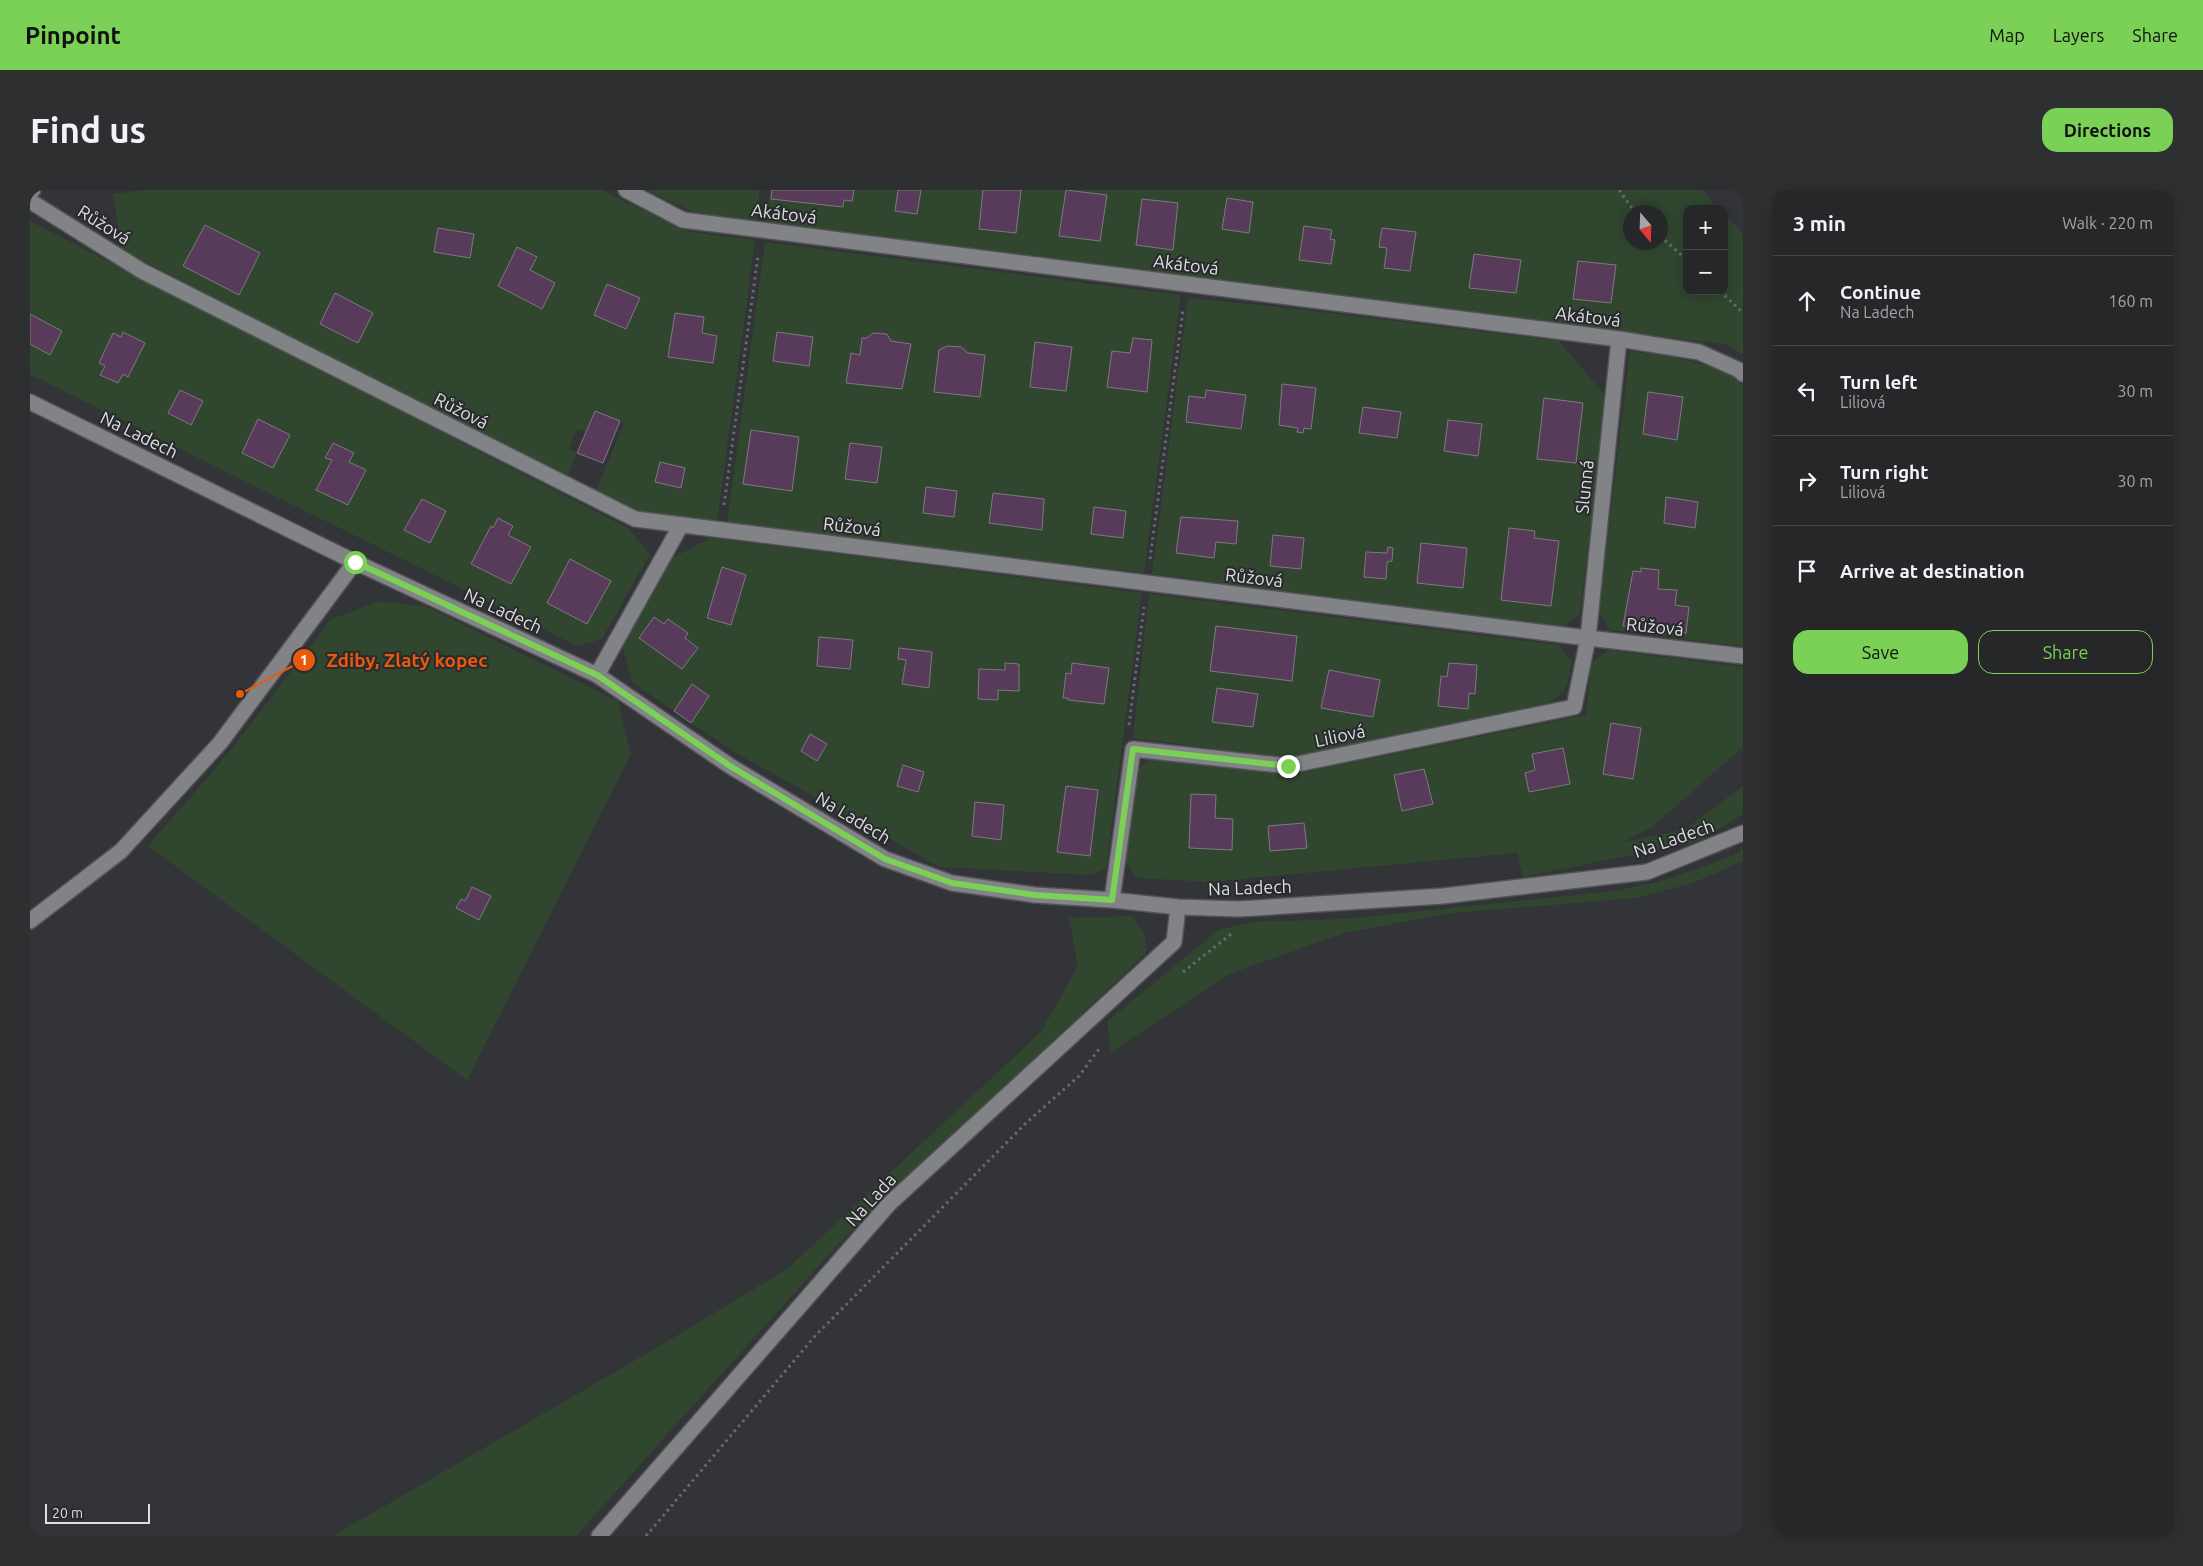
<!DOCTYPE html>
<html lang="en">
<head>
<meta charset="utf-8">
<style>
	body { margin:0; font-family:Ubuntu,sans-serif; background:#2e2f31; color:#f1f3f6 }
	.controls { position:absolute; right:15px; top:15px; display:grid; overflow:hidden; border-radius:10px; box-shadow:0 2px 12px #0003 }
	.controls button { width:45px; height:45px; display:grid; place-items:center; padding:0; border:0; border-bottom:1px solid #424446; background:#262729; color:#f1f3f6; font:25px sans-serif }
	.compass { position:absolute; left:1593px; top:15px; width:45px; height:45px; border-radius:50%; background:#262729; box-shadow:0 2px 12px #0003; rotate:161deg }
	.scale { position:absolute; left:15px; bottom:12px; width:105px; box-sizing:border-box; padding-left:5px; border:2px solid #dedee0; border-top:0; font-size:14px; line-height:18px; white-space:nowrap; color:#dedee0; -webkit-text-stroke:4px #292a2d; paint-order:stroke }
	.stop { position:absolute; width:15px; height:15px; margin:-11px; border:4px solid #7ad156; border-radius:50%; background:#fff }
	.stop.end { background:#7ad156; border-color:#fff; box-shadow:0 1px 5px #0008 }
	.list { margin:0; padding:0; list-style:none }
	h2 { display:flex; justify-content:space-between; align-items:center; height:65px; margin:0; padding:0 20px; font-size:21px }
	h2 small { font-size:16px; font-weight:400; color:#a4a5a8 }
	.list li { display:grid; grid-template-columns:32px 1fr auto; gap:15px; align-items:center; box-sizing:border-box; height:90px; padding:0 20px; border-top:1px solid #424446 }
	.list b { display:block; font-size:19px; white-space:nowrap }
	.list p { margin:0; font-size:16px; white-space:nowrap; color:#a4a5a8 }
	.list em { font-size:16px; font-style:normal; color:#a4a5a8 }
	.actions { display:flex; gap:10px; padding:15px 20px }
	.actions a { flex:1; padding:11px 0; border:1px solid #7ad156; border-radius:15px; text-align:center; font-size:18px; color:#7ad156 }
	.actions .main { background:#7ad156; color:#111 }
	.icon { flex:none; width:28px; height:28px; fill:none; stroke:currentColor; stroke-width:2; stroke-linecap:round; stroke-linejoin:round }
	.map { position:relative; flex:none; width:1713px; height:1346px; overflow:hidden; border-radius:15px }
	header { display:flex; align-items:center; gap:30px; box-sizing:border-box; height:70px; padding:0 25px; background:#7ad156; color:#111 }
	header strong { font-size:24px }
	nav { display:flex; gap:28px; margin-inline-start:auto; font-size:18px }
	.intro { display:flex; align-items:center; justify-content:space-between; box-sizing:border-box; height:120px; padding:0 30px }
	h1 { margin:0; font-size:35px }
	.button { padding:12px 22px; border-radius:15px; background:#7ad156; color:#111; font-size:18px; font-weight:700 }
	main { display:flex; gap:30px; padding:0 30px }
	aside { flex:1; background:#262729; border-radius:15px; box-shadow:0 2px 12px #0003 }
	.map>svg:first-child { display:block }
</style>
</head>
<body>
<header>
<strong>Pinpoint</strong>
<nav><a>Map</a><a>Layers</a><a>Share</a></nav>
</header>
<div class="intro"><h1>Find us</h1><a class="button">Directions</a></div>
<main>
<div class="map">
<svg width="1713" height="1346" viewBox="0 0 1713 1346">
	<rect width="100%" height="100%" fill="#333437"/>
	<!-- green -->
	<path fill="#30462f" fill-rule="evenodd" d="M114 0H571L660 42 725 50 687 332 603 322 565 303 594 233 564 221 555 242 547 239 539 259 547 262 537 288 92 60 83 4Z
		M616 0H730L725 32 668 24Z
		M740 0H1673L1687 19H1657V101H1694V26L1701 30 1713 45V165L1695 154 1511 133 736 33ZM1600 22H1630V52H1600Z
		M0 31 598 338 620 364 572 449 547 456 0 184Z
		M735 52 1151 105 1114 383 697 333Z
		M1158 108 1240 116 1529 151 1577 208 1550 423 1533 437 1122 384Z
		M1600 161 1643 167 1703 183 1713 195V456L1579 440 1569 421Z
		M681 348 1112 403 1076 678 1062 685 910 677 706 563 661 533 679 506 662 495 644 521 602 492 592 455 642 368Z
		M1119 404 1529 455 1542 472C1538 493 1537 502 1518 513L1258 568 1103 548Z
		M351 411 397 417 588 511 601 564 437 890 118 656 200 561 301 429Z
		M1578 460 1713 477V557L1622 637 1594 652 1656 639 1713 596V624L1670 651 1493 687 1487 663 1180 692 1107 688 1095 670 1105 582 1122 568 1261 585 1556 525 1561 474Z
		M1713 659V671L1663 693 1606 708 1422 723 1314 743 1199 784 1081 862 1077 832 1188 740 1222 732 1315 729 1584 701 1629 692 1702 666Z
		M1102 726 1115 746 1116 763 812 1050 546 1346H303L628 1157 757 1079 1011 842 1048 776 1039 728Z"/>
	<!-- building -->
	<path fill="#583a5a" stroke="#7d7a7d" d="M742 0H824L822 11 814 10 813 17 741 9Z
		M868 0H891L887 24 865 21Z
		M953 0H991L986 43 949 39Z
		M1036 0 1077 5 1070 51 1029 46Z
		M1197 8 1223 12 1219 43 1192 39Z
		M1112 9 1148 13 1143 60 1106 55Z
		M175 35 230 63 209 105 153 76Z
		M1274 36 1302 40 1300 49 1305 50 1301 74 1269 70Z
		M408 38 444 44 440 68 404 62Z
		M1352 38 1386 42 1380 81 1354 78 1357 58 1349 57Z
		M487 57 507 67 500 80 525 93 512 119 468 96Z
		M1444 64 1491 70 1486 103 1439 98Z
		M1548 71 1586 75 1581 113 1543 109Z
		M577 94 610 108 596 139 564 125Z
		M305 103 343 123 328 153 290 134Z
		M645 123 674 127 672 143 687 146 683 173 638 167Z
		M0 124 32 141 20 165 0 154Z
		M93 142 115 153 98 187 93 184 88 193 70 185 75 176 69 173 83 143 91 147Z
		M747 142 783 147 779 176 743 171Z
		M843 143 857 144 861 151 881 154 872 199 816 193 821 163 830 165 832 148H837Z
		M1103 148 1122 150 1117 202 1077 197 1082 161 1100 163Z
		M1005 152 1042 157 1036 201 1000 197Z
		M917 156 931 157 938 163 955 165 950 207 904 202 909 160Z
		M1252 194 1286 198 1281 239 1274 238 1273 243 1267 242 1268 238 1249 235Z
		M150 200 173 211 161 235 138 223Z
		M1176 200 1216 205 1211 239 1156 232 1159 206 1175 208Z
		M1618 202 1653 207 1647 250 1613 244Z
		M1514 208 1553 213 1546 273 1507 269Z
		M1333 217 1371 222 1367 248 1329 243Z
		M565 221 590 231 573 273 547 263Z
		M228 229 260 245 243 278 212 263Z
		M1418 230 1452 234 1448 266 1414 261Z
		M721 240 769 247 762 301 713 294Z
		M303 253 324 263 319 272 336 280 318 315 286 300 302 270 295 268Z
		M820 253 852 257 847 293 815 289Z
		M630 272 655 278 651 298 625 292Z
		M896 297 927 301 924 327 893 323Z
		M963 303 1014 309 1012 340 959 333Z
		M1636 307 1668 312 1665 338 1634 333Z
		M392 309 416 321 400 353 374 340Z
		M1064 317 1096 321 1093 348 1061 344Z
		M1151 327 1208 331 1206 354 1186 352 1184 368 1146 363Z
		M468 328 483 336 478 345 501 357 481 394 441 374 461 336 463 338Z
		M1479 338 1505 341 1504 348 1529 351 1521 416 1471 410Z
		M1243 345 1274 348 1271 379 1240 376Z
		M1391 353 1437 358 1433 398 1387 393Z
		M1358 357 1363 358 1362 371 1357 372 1356 389 1334 387 1336 362 1357 363Z
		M540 369 581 391 557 434 517 413Z
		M692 377 716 385 701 435 677 428Z
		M1611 378 1629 380 1628 399 1647 400 1645 415 1659 417 1656 443 1593 436 1603 381 1611 382Z
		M624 427 634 434 638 429 658 443 655 448 668 458 652 479 609 448Z
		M1186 436 1267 446 1262 491 1180 481Z
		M789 447 823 450 820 479 787 476Z
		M869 458 902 462 899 498 872 494 876 470 868 469Z
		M975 473 989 474V501L968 500V510L948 509 949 479 975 480Z
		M1042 473 1079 478 1074 514 1038 510V508H1033L1036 483 1041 484Z
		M1419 473 1447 475 1445 504 1439 503 1438 519 1408 516 1411 486 1417 487Z
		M1299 480 1350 490 1343 527 1291 518Z
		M662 494 679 506 661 533 644 521Z
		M1187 498 1228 504 1223 537 1182 532Z
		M1581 533 1611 538 1603 589 1573 584Z
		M780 544 797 554 787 571 771 561Z
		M1533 558 1540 594 1499 602 1495 583 1505 580 1502 564Z
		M873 575 894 582 888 602 867 596Z
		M1394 579 1403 614 1372 621 1364 585Z
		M1036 596 1068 600 1060 666 1027 662Z
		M1161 604 1186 605 1185 628 1203 629 1202 660 1159 658Z
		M945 612 974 615 971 650 942 646Z
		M1274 633 1277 658 1240 661 1238 636Z
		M442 697 461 706 449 730 426 718 431 709 435 711Z"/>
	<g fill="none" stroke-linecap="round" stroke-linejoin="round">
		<defs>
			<path id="minor" d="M0 0H3
				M596 0 653 30 1589 149 1669 162 1709 180 1713 184
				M0 11 112 81 605 329 1558 448 1713 466
				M0 212 325 372 567 485 700 576 855 669 922 693 1005 705 1082 710 1148 717 1209 719 1413 706 1617 682 1713 643
				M567 485 651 335
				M1082 710 1103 559 1258 576 1544 517 1558 448 1589 149
				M0 731 91 661 190 553 325 372
				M569 1346 859 1014 1144 752 1148 717"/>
		</defs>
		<!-- minor casing -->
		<use href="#minor" stroke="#525254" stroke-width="18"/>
		<!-- path -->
		<path stroke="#696a6c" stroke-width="3" stroke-dasharray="2.5 4" stroke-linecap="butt" d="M1589 0 1605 22
			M1630 46 1657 70
			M1690 101 1713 123
			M694 315 728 66
			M1120 369 1153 120
			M1099 535 1114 417
			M1153 782 1201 744
			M616 1346 785 1146 996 933 1049 886 1069 859"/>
		<!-- minor -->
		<use href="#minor" stroke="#828387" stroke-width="15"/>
	</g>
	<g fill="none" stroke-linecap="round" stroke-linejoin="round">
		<!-- route -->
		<path stroke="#7ad156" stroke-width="6" d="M325 372 567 485 700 576 855 669 922 693 1005 705 1082 710 1103 559 1258 576"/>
	</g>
	<g text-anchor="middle" stroke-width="4" stroke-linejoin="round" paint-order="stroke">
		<!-- street labels -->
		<g font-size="18" fill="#dedee0" stroke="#292a2d">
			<text transform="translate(754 24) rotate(7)" y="6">Akátová</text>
			<text transform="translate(74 35) rotate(32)" y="6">Růžová</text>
			<text transform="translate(1156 75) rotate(7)" y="6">Akátová</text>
			<text transform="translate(1558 127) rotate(7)" y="6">Akátová</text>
			<text transform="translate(431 221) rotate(27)" y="6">Růžová</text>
			<text transform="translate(109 245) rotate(26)" y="6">Na Ladech</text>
			<text transform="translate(1555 297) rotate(-84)" y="6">Slunná</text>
			<text transform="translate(822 337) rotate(7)" y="6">Růžová</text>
			<text transform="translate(1224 388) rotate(7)" y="6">Růžová</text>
			<text transform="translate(473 421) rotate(25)" y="6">Na Ladech</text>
			<text transform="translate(1625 437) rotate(6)" y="6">Růžová</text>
			<text transform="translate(1310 546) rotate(-12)" y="6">Liliová</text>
			<text transform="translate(823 628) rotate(31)" y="6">Na Ladech</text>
			<text transform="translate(1644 649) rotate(-19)" y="6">Na Ladech</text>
			<text transform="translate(1220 698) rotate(-2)" y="6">Na Ladech</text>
			<text transform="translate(841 1010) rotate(-47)" y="6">Na Lada</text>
		</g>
	</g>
	<!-- callouts -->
	<path fill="none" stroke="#e8590c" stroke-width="2" d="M210 504L274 470"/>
	<g fill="#e8590c" stroke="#292a2d" stroke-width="2">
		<circle cx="210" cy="504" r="5"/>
		<circle cx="274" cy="470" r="12"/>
	</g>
	<g font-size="15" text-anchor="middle" font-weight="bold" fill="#fff">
		<text x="274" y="475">1</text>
	</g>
	<g font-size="19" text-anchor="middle" font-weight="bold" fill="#e8590c" stroke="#292a2d" stroke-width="4" stroke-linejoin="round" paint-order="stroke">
		<text x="377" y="477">Zdiby, Zlatý kopec</text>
	</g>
</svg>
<div class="controls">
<button>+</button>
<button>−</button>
</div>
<svg class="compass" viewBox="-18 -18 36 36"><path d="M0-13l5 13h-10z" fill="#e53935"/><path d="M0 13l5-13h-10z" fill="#a4a5a8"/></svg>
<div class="scale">20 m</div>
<div class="stop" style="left:325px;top:372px"></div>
<div class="stop end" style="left:1258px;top:576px"></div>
</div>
<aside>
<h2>3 min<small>Walk · 220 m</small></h2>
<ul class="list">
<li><svg class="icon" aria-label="ahead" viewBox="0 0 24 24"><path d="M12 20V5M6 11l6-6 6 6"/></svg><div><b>Continue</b><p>Na Ladech</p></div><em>160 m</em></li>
<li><svg class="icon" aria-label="left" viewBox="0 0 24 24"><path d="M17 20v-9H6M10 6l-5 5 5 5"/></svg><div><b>Turn left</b><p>Liliová</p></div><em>30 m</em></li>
<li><svg class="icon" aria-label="right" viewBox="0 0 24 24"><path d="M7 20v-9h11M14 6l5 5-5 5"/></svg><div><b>Turn right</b><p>Liliová</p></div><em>30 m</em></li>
<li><svg class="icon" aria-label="arrive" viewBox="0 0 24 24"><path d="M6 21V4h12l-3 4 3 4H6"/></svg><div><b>Arrive at destination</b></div></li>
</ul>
<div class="actions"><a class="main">Save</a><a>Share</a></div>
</aside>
</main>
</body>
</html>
